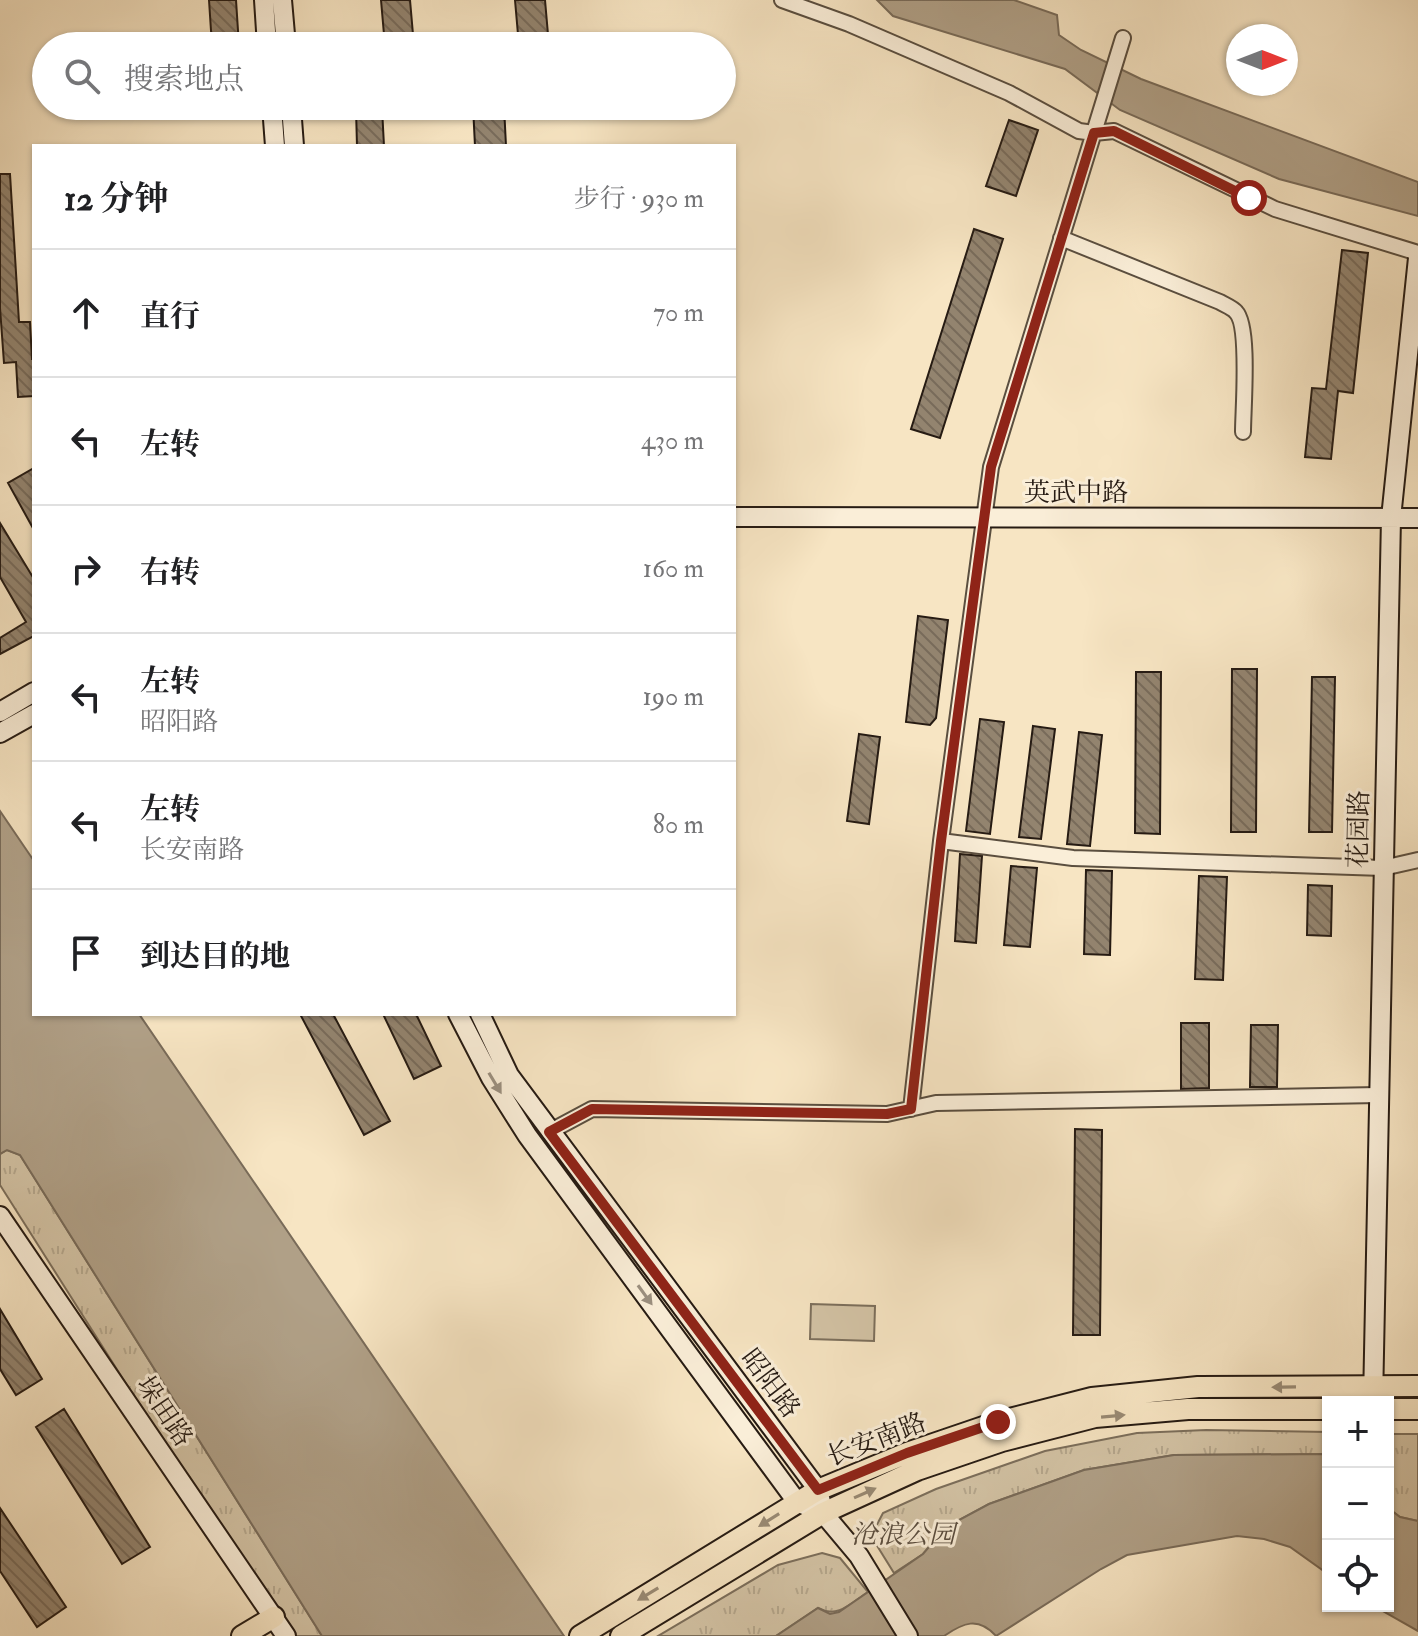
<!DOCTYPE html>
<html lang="zh">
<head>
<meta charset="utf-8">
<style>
	body { margin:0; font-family:"IM FELL Double Pica","Noto Serif SC",serif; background:#f2f2f2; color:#202124 }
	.controls { position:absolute; right:24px; bottom:24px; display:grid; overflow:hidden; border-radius:0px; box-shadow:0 2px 6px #0004 }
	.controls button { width:72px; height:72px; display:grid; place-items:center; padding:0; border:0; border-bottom:2px solid #e0e0e0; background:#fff; color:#202124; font:40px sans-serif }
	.compass { position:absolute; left:1226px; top:24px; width:72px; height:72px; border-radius:50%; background:#fff; box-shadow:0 2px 6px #0004; rotate:90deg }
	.stop { position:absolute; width:24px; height:24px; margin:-18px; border:6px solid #8f2418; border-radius:50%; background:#fff }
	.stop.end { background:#8f2418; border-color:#fff; box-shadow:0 2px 8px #0008 }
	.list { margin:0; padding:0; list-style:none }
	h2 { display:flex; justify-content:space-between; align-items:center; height:104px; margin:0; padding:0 32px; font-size:34px }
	h2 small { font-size:26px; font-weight:400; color:#757577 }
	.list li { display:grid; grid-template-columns:52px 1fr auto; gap:24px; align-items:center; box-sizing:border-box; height:128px; padding:0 32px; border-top:2px solid #e0e0e0 }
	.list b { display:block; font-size:30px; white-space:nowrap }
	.list p { margin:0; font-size:26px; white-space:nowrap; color:#757577 }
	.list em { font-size:26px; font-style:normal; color:#757577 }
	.icon { flex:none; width:44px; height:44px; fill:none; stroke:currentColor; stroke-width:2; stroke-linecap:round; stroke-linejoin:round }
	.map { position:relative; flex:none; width:1418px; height:1636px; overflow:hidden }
	.search { position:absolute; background:#fff; box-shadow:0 2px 6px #0004; left:32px; top:32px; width:704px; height:88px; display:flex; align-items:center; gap:20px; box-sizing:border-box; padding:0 28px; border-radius:44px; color:#757577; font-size:30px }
	.panel { position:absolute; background:#fff; box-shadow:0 2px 6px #0004; left:32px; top:144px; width:704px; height:872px; border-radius:0px }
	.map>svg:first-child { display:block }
</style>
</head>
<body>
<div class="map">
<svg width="1418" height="1636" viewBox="0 0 1418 1636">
	<defs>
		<pattern id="park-tufts" width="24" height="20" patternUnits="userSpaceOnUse" patternTransform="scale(2)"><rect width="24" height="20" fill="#d3c3a5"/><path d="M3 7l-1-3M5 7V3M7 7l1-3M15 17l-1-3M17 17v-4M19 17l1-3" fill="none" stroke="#b5a78d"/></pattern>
		<pattern id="building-back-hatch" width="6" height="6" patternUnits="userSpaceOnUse" patternTransform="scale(2)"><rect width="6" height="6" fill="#93846f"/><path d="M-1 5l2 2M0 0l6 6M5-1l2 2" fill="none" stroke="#786b5a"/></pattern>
	</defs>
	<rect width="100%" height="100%" fill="#f7e5c3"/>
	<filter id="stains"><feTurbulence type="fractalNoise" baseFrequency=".0025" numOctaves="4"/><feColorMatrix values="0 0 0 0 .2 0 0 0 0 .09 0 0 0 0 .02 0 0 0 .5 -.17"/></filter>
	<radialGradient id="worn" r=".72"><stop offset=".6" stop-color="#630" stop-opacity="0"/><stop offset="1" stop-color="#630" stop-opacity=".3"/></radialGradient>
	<!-- park -->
	<path fill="url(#park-tufts)" stroke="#7c6f5c" stroke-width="2" d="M7 1150 20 1155 322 1636H286L0 1185V1154Z
		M1206 1430 1328 1432V1454L1174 1455 1084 1470 989 1504 935 1533 929 1547 923 1554 894 1573 871 1536 883 1513 936 1489 1045 1451 1137 1433Z
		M1388 1434H1418V1521L1400 1517 1388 1508Z
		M822 1553 840 1558 868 1592C851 1603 838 1619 818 1608L776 1636H658L778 1565Z"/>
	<!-- garden -->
	<path fill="#d3c3a5" stroke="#7c6f5c" stroke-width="2" d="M811 1304 875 1306 874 1341 810 1339Z"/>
	<!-- water -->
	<path fill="#b0a087" stroke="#796b59" stroke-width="2" d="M877 0H1014L1057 15 1059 35 1081 50 1141 79 1418 182V216L1279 179 1120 110 1065 69 893 16Z
		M0 811 34 861V1014H139L564 1636H322L20 1155 7 1150 0 1154Z
		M1328 1454V1574L1290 1547 1264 1539 1237 1536 1127 1555 1101 1569 996 1636C978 1616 963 1623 944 1636H776L818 1608 830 1614 839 1612 923 1554 929 1547 935 1533 989 1504 1084 1470 1174 1455Z
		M1388 1508 1400 1517 1418 1521V1631L1374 1606H1388Z"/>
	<!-- building -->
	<path fill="url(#building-back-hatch)" stroke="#261b13" stroke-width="2" d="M209 0H236L239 46H212Z
		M381 0H410L414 46H385Z
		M515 0H545L549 46H519Z
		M473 106H504L506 146H475Z
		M382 108 384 146H357L356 109Z
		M1009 120 1038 130 1016 196 986 186Z
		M0 174H10L19 322H30L32 359H34V396L18 397 16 362 4 363 0 308Z
		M974 229 1003 239 940 438 911 429Z
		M1342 250 1368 253 1353 393 1338 391 1331 459 1305 457 1312 388 1326 389Z
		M34 468V530L8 483Z
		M0 523 34 579V636L0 654V638L26 622 0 577Z
		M918 616 948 620 936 718 930 725 906 722Z
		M1232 669H1257L1256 832H1231Z
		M1136 672H1161L1160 834 1135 833Z
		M1312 677H1335L1332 832H1309Z
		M980 719 1004 722 990 834 966 831Z
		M1033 726 1055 729 1041 839 1019 837Z
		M1079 732 1102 735 1090 846 1067 844Z
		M859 734 880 737 869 824 847 821Z
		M960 854 982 856 976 943 955 941Z
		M1011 866 1037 868 1030 947 1004 945Z
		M1086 870 1112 871 1110 955 1084 954Z
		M1199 876 1227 877 1223 980 1195 979Z
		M1308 885 1332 886 1331 936 1307 935Z
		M300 1014H333L390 1121 364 1135Z
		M383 1014H416L441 1066 414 1079Z
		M1181 1023H1209V1088L1181 1089Z
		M1251 1025H1278L1277 1087H1250Z
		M1075 1129 1102 1130 1100 1335H1073Z
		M0 1309 42 1379 16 1395 0 1369Z
		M64 1409 150 1547 122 1564 36 1427Z
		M0 1508 66 1607 37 1627 0 1571Z"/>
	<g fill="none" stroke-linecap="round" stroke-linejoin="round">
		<defs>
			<path id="street" d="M782 0 849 24 1009 93 1079 131 1094 133 1114 131 1275 209 1418 253
				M1061 238 1220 302C1225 305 1233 308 1236 312 1250 326 1243 409 1243 432
				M941 841 1073 858 1383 868 1418 860
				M911 1109 941 841 991 467 1123 38
				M549 1132 592 1109 887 1114 936 1103 1378 1095"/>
			<path id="secondary" d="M264 0 267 46
				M282 0 286 46
				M272 106 275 146
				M291 106 294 146
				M734 517 1418 518
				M0 712 34 692
				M0 733 34 714
				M458 1014 491 1078 527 1135 797 1502 823 1513 859 1556 908 1636
				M480 1014 509 1075 818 1490 821 1502
				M0 1216 286 1636
				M1373 1402 1391 518 1418 258"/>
			<path id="primary" d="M1388 1409H1418
				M242 1636 274 1617
				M580 1636 818 1490 907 1453 998 1422 1092 1398 1198 1387 1418 1386
				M621 1636 823 1513 917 1470 1002 1441 1095 1417 1188 1409H1328"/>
		</defs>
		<!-- street casing -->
		<use href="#street" stroke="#5a4e3f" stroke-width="18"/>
		<!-- secondary casing -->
		<use href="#secondary" stroke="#261b13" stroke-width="22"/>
		<!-- primary casing -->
		<use href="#primary" stroke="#261b13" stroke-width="24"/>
		<!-- street -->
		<use href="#street" stroke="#faeed8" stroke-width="14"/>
		<!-- secondary -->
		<use href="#secondary" stroke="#faeed8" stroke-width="18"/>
		<!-- primary -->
		<use href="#primary" stroke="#f7e5c3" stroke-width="20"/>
	</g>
	<!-- one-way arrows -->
	<defs><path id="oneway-solid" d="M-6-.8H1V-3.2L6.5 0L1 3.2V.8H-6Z" transform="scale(2)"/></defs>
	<g fill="#9b8f7f">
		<use href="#oneway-solid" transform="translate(495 1083) rotate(59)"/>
		<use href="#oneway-solid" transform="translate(645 1295) rotate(54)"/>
	</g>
	<g fill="#998a74">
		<use href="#oneway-solid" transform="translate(1284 1387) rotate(179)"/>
		<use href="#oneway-solid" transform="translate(1113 1416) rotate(-5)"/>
		<use href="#oneway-solid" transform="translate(865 1493) rotate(-24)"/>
		<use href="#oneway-solid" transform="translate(769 1520) rotate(148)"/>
		<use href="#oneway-solid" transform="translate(648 1594) rotate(149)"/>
	</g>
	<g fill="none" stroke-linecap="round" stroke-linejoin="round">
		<!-- route -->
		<path stroke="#8f2418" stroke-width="10" d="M998 1422 907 1453 818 1490 549 1132 592 1109 887 1114 911 1109 941 841 991 467 1094 133 1114 131 1249 198"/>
	</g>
	<g text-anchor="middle" stroke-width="6" stroke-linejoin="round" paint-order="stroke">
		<!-- street labels -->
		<g font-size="26" fill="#261b13" stroke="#faeed8">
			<text x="1076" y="501">英武中路</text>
			<text transform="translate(1358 829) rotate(-89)" y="9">花园路</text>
			<text transform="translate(771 1383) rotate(53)" y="9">昭阳路</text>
			<text transform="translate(165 1411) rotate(56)" y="9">垛田路</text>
			<text transform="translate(876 1439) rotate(-21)" y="9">长安南路</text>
		</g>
		<!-- park labels -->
		<g font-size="26" font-style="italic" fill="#5a4d3f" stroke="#faeed8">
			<text x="903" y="1543">沧浪公园</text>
		</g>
	</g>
	<rect width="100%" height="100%" filter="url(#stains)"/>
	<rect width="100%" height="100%" fill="url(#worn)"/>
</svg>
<div class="controls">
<button>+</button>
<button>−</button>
<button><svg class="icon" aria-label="locate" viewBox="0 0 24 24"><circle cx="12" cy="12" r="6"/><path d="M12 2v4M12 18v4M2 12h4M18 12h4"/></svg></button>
</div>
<svg class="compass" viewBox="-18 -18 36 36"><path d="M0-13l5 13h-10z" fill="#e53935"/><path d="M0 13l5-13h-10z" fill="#757577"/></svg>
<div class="stop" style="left:1249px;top:198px"></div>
<div class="stop end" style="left:998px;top:1422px"></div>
<div class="search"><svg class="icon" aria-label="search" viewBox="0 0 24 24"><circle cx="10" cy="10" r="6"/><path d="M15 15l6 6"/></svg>搜索地点</div>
<section class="panel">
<h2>12 分钟<small>步行 · 930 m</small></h2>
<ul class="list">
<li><svg class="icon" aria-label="ahead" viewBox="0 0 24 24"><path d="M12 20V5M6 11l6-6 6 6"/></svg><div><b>直行</b></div><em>70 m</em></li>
<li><svg class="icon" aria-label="left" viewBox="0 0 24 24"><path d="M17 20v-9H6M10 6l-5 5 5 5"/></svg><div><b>左转</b></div><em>430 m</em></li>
<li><svg class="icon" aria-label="right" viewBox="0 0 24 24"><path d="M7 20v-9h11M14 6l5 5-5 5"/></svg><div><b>右转</b></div><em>160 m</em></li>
<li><svg class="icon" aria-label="left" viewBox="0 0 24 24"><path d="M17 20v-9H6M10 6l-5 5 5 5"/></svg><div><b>左转</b><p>昭阳路</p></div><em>190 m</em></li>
<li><svg class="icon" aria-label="left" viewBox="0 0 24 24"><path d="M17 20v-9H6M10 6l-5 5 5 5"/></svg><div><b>左转</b><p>长安南路</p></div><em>80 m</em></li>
<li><svg class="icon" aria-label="arrive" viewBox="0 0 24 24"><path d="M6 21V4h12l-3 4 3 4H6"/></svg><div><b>到达目的地</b></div></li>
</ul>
</section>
</div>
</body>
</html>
